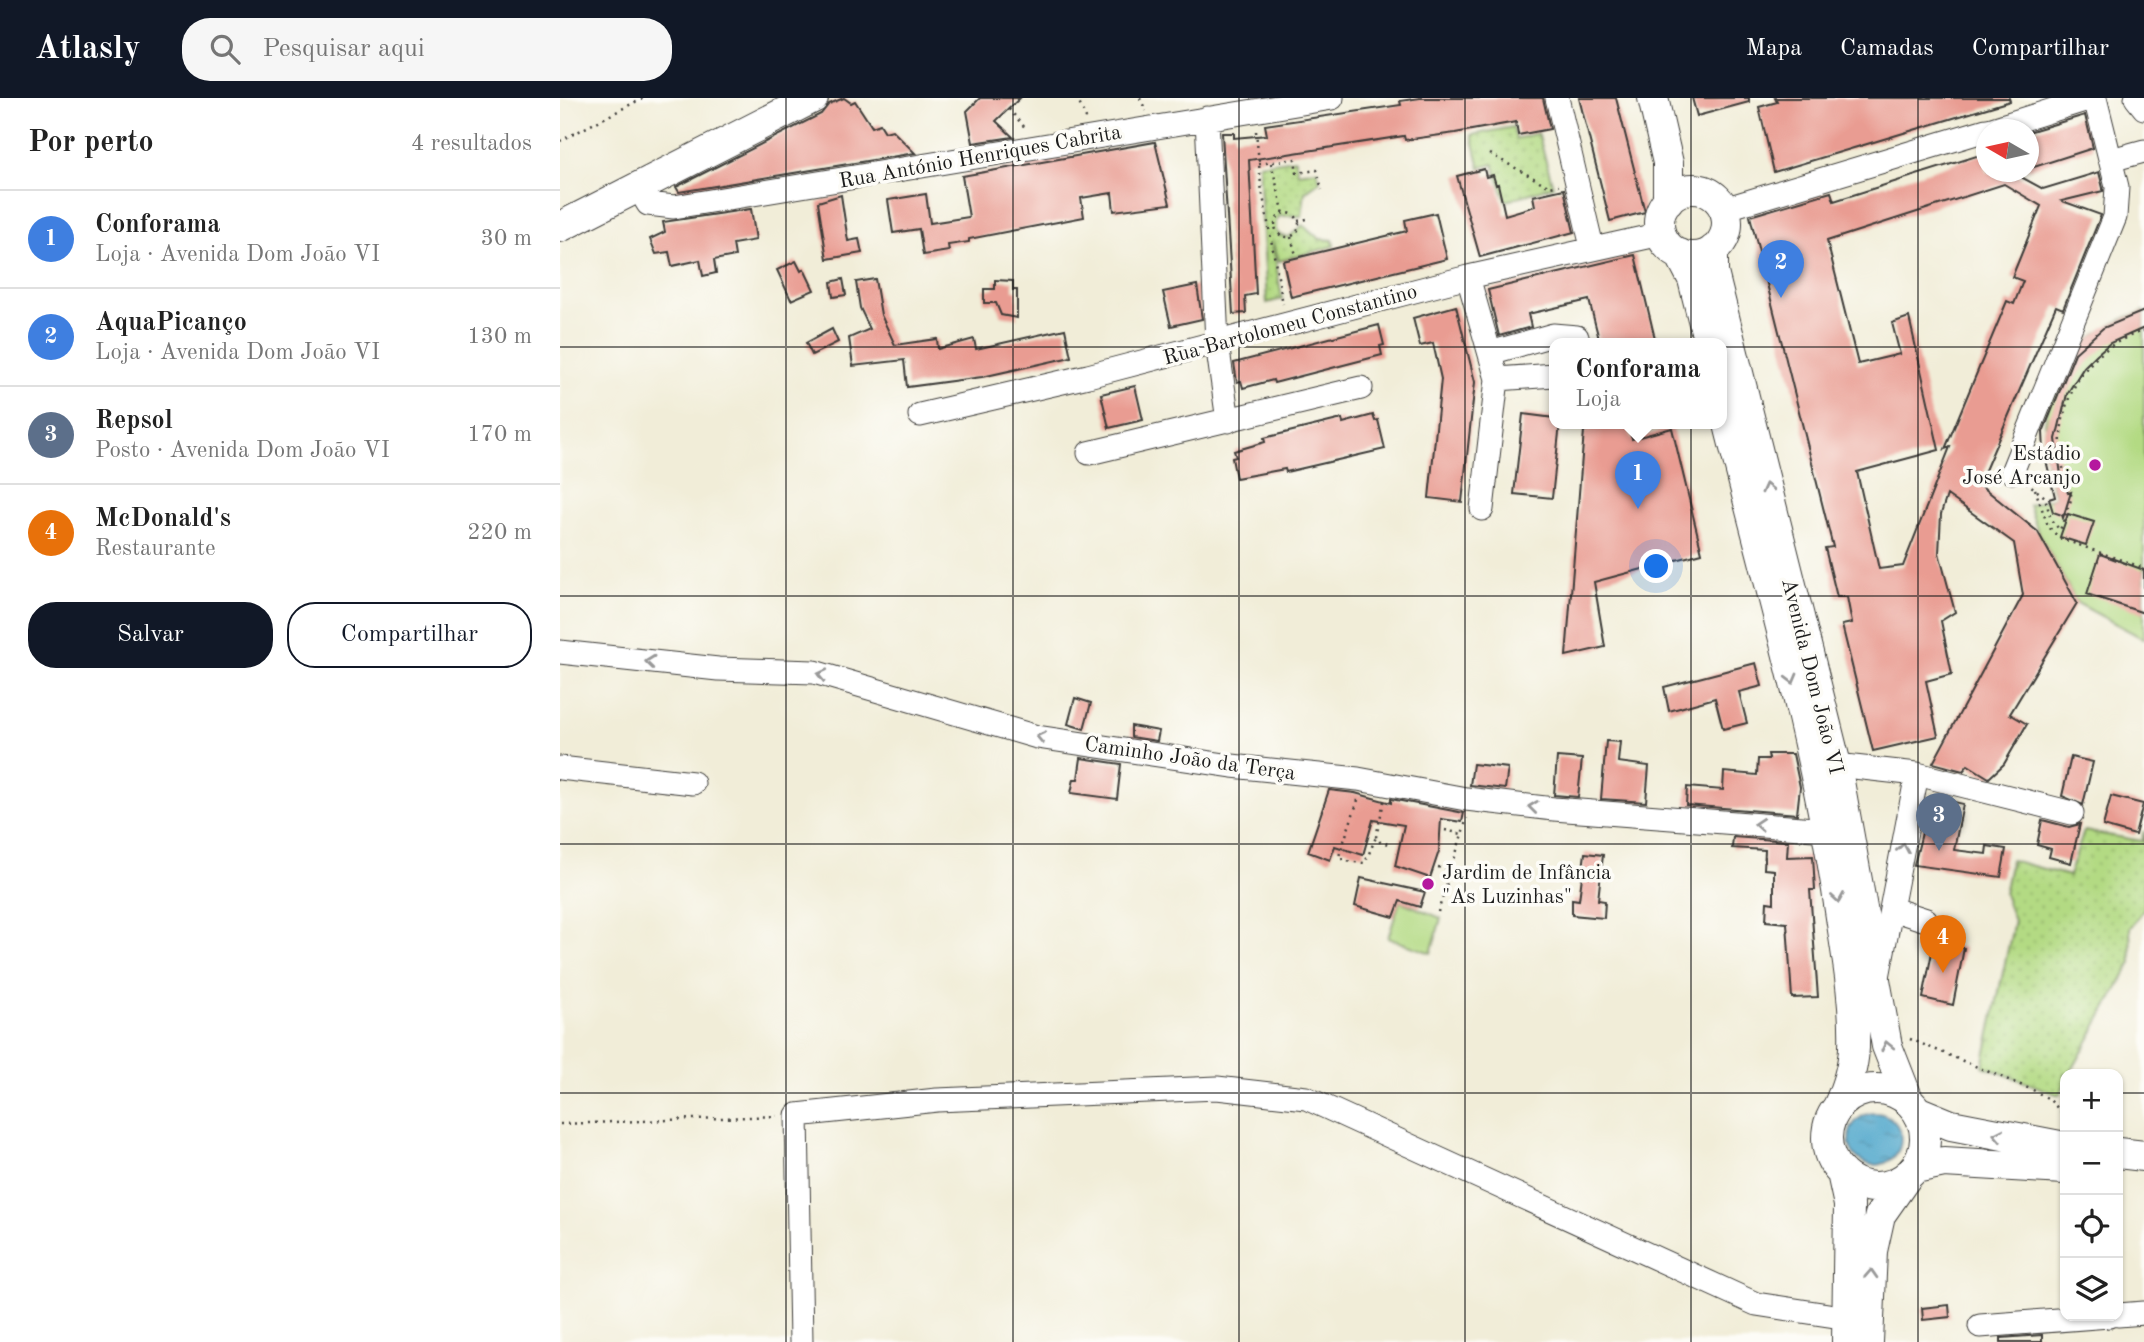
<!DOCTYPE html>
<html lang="pt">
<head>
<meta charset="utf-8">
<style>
	body { margin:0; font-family:"Old Standard TT",serif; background:#f6f6f6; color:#222 }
	.controls { position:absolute; right:21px; bottom:21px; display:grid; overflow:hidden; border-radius:14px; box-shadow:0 2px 5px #0004 }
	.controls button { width:63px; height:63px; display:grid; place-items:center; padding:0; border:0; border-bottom:2px solid #e0e0e0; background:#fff; color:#222; font:35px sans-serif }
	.compass { position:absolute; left:1416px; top:21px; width:63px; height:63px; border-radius:50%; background:#fff; box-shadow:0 2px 5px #0004; rotate:279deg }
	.you { position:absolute; left:1097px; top:469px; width:24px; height:24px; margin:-18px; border:5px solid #fff; border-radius:50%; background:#1a73e8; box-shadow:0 0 0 10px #1a73e833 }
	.badge { display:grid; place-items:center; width:46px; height:46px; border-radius:50%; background:#111827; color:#fff; font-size:23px; font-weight:700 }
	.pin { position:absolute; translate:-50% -58px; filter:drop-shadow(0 2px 4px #0008) }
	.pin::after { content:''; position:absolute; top:37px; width:24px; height:21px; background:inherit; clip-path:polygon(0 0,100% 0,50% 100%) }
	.popup { position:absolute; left:989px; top:240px; width:178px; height:91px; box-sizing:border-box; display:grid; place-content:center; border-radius:14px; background:#fff; filter:drop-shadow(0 2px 5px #0005); font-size:23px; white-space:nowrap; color:#767676 }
	.popup b { font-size:26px; color:#222 }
	.popup::after { content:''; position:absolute; left:50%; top:100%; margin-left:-14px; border:14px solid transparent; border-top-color:#fff }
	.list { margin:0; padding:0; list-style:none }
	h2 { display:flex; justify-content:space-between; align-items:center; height:91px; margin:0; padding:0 28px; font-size:30px }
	h2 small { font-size:23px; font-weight:400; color:#767676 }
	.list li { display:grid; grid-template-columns:46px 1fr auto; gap:21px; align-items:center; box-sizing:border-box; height:98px; padding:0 28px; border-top:2px solid #e0e0e0 }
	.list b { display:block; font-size:26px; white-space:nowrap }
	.list p { margin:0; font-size:23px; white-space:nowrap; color:#767676 }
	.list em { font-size:23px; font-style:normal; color:#767676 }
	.actions { display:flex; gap:14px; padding:21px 28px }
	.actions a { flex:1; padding:16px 0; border:2px solid #111827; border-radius:28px; text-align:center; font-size:24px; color:#111827 }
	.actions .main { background:#111827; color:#fff }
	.icon { flex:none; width:38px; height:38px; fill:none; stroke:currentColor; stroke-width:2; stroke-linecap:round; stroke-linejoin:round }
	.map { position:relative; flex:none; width:1584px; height:1244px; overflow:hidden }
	header { display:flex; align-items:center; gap:42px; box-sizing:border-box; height:98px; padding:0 35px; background:#111827; color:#fff }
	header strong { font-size:33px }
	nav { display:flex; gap:38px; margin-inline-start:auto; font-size:24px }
	.search { width:490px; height:63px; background:#f6f6f6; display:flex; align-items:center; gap:18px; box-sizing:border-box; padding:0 24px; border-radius:28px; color:#767676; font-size:26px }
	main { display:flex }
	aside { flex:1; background:#fff }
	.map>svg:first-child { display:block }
</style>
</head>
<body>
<header>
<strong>Atlasly</strong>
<div class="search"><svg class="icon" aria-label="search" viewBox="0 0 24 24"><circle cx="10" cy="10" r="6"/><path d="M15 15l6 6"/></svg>Pesquisar aqui</div>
<nav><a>Mapa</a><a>Camadas</a><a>Compartilhar</a></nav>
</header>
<main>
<aside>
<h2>Por perto<small>4 resultados</small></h2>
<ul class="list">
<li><span class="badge" style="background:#3f7fe0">1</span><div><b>Conforama</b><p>Loja · Avenida Dom João VI</p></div><em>30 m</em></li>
<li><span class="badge" style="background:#3f7fe0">2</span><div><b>AquaPicanço</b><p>Loja · Avenida Dom João VI</p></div><em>130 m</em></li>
<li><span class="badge" style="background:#5c6f8a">3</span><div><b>Repsol</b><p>Posto · Avenida Dom João VI</p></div><em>170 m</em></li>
<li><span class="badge" style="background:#e8710a">4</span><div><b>McDonald's</b><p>Restaurante</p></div><em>220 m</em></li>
</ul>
<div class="actions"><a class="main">Salvar</a><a>Compartilhar</a></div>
</aside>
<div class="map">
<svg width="1584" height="1244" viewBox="0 0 1584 1244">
	<defs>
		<pattern id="grass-dots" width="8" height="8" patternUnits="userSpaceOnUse" patternTransform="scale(1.75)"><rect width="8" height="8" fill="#b3da83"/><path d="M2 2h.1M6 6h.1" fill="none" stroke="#99ba71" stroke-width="1.8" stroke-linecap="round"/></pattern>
		<pattern id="water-ripples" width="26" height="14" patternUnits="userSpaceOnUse" patternTransform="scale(1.75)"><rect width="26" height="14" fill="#4da6cb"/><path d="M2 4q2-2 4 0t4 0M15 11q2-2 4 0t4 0" fill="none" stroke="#3f86a4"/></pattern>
	</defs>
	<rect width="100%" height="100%" fill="#fdfcf7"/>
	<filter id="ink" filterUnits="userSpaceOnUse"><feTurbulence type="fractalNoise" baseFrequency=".0143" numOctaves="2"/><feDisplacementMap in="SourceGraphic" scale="14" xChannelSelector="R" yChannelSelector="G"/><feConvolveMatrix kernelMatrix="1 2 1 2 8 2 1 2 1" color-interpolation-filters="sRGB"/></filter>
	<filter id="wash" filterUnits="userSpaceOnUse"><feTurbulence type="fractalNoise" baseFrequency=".00686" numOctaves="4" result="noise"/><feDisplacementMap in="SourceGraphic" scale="28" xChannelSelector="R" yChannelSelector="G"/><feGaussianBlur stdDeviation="1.57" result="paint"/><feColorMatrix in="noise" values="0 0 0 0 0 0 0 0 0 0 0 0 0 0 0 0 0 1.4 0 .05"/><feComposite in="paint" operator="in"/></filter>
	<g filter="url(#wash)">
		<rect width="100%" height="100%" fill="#f1edd8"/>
		<!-- grass -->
		<path fill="url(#grass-dots)" stroke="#687b50" stroke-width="2" d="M953 29 956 41 978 35 993 88 946 103 933 66 920 70 912 37Z
			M735 61 738 75 757 72 760 83 745 94 742 118H720L716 123V133L721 138 729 139 743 127 760 141 773 142 774 148 719 163 712 142 722 201 707 205 699 66Z
			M1524 733 1582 743 1584 733V811L1570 830 1571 866 1510 976H1505V986L1499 997 1423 968 1454 823 1444 796 1451 762 1509 778Z"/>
		<!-- park -->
		<path fill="#b3da83" stroke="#687b50" stroke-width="2" d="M1584 213V541L1517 505 1478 434 1469 407 1495 399C1466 315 1497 241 1584 213Z
			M840 803 881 820 871 855 828 840Z"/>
		<!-- water -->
		<path fill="url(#water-ripples)" stroke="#346174" stroke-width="2" d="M1289 1041a26 26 0 1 1 52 0a26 26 0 1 1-52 0Z"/>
		<g id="blocks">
			<!-- building -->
			<path fill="#e99c92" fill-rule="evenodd" d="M284 0 291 5 295 3 312 29 320 26 325 34 332 32 355 55 119 94 116 89 261 16 269 6Z
				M420 0H460L436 23 453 39 413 45 407 13Z
				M860 0H983L990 31 958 37 956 24 895 35 845 42 844 38 689 62 696 196 685 198 686 215 673 216 662 35H674V40L707 37 705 27 841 7 840 3Z
				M1019 0H1056L1085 114 1050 123Z
				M1132 0H1189V4L1137 18Z
				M1215 0H1449L1450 3 1214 74 1199 9 1217 4Z
				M1525 17 1533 50 1468 71V34Z
				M595 44 610 106 554 113 552 95 521 100 524 119 409 141V144L388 147 389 153 363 157 359 131 333 135 328 102 366 96 370 125 409 119 402 78Z
				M1426 55V74H1452L1483 91 1539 74 1543 90V93L1502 103 1541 117 1503 211 1496 208 1419 386 1478 434 1517 505 1450 616 1467 626 1444 666 1429 680 1408 667 1403 673 1373 665 1463 497 1454 445 1387 397 1381 416 1379 455 1395 514 1381 523 1392 576 1366 583 1378 638 1313 653 1282 527 1292 525 1287 499H1277L1265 450 1273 449 1190 118 1271 94 1274 103ZM1444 86 1481 108 1452 179 1463 183 1454 206 1447 203 1385 351 1390 349 1343 468 1319 471 1297 374 1379 352 1349 219 1332 225 1340 256 1298 266 1267 143Z
				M924 71 926 79 933 77 936 87 938 86 945 117 975 108 973 98 1004 91 1014 134 920 159 897 78Z
				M281 97 288 143 299 141 302 155 267 161 258 104Z
				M191 111 196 142 173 146 175 158 154 162 156 175 143 178 140 162 112 168 109 154 96 156 90 141 105 134 103 124Z
				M876 115 887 161 731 199 723 163 847 133 845 122Z
				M1075 157 1096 245H1040L1029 202 968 216 971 229 939 238 928 192Z
				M236 163 241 173 244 171 254 192 231 202 217 172Z
				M283 181 286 197 273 199 271 184Z
				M315 181 321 217 335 247 377 241 378 251 414 241 416 251 505 231 511 259 422 279 347 289 344 262 293 268 289 240 310 231 300 210 296 184Z
				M435 182 453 183V192H457V220L441 217 436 205H424V191H435Z
				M637 187 642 221 611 228 603 194Z
				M896 208 915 284 902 404 869 400 881 281 873 245 860 248 853 220Z
				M1584 213V230L1550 245 1537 256 1524 269 1507 296 1496 341 1501 377 1508 395 1511 394 1503 420 1502 417 1493 414 1489 401 1495 399 1484 354 1483 334 1515 255 1543 230Z
				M819 227 824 247 820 248 822 257 714 285 713 282 683 290 681 283 677 284 674 265Z
				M272 231 278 244 252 257 246 245Z
				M575 288 583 322 549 330 541 296Z
				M963 316 994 320V325H1000L992 400 954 396Z
				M813 317 815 323 818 322 825 351 726 374 725 371 676 380 672 360 676 359 674 353 705 344 704 340 782 321 783 325Z
				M1055 325H1067L1072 341 1112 330 1142 455 1034 484 1045 549 1006 558 1024 333Z
				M1508 416 1534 424 1526 447 1500 439Z
				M1540 456 1584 472V515L1527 496Z
				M1196 565 1202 588 1179 594 1187 625 1163 631 1155 600 1109 613 1104 589Z
				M515 600 531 605 524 631 508 626Z
				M571 628 599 633 597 643 571 639Z
				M1046 643 1060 644 1058 664 1089 668 1086 704 1041 701Z
				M1208 656H1233L1240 689 1237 716 1126 707 1127 689 1163 692 1164 674 1197 677 1198 661H1209Z
				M997 659 1022 661 1018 699 994 697Z
				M1511 659 1533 664 1523 707 1502 698Z
				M521 660 561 666 557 701 511 695 514 681H518Z
				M913 666 948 670 945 691 910 687Z
				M769 692 795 695 831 705V701L904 715 902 724 881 721 879 753 870 780 835 768 844 727 813 722 803 757 775 748 770 762 748 754Z
				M1551 698 1583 706 1575 737 1543 728Z
				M1371 699 1403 706 1394 752 1426 756 1427 748 1446 751 1441 779 1354 767Z
				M1482 722 1509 729 1520 726 1511 765 1489 759 1491 751 1477 747Z
				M1173 739 1228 743 1227 759 1253 758 1255 792H1250L1258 899 1232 900 1227 825 1206 823 1207 804 1214 805V772L1204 771 1205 752 1172 750Z
				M1025 755 1043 757 1038 802 1045 803 1044 820 1012 817V801L1019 802Z
				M801 780 865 794 860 809 840 803 834 819 795 808Z
				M1374 844 1404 850 1393 907 1363 900Z
				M1389 1207 1390 1219 1363 1222 1362 1210Z
				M1482 1237V1244H1441V1240Z"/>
		</g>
	</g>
	<g filter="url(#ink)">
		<use href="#blocks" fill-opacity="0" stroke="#3c3b38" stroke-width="2"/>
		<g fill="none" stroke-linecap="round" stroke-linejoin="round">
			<defs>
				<path id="minor" d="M997 0 1032 149
					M1576 0 1584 10
					M647 20 657 245 668 323
					M1429 32 1531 0
					M1551 62 1584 53
					M78 89 88 106 114 109 772 0
					M1164 111 1426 32
					M908 179 937 281 922 411
					M930 255 993 237 1017 239 1018 245
					M937 281 994 277
					M360 317 528 278 908 179 1101 136
					M529 355 801 290
					M1452 374 1555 119 1557 89 1535 0
					M0 554 158 571 254 574 477 639 672 668 798 681 906 701 994 711 1267 732
					M1276 667 1357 676 1512 715
					M0 670 133 685
					M1332 811 1366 822
					M1318 879 1357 676
					M1558 1217 1584 1215
					M1420 1228 1549 1218
					M241 1244 237 1017 377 1002 657 990 746 1000 1196 1206 1288 1220"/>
				<path id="major" d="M1093 0 1108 65V103
					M1099 125a34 34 0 1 1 68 0a34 34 0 1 1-68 0Z
					M0 129 253 0
					M1153 152V175L1276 667 1327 948 1349 1004
					M1120 156 1133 181 1149 245
					M1162 298C1202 462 1251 625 1277 792 1284 844 1296 898 1294 950 1293 972 1286 991 1277 1011
					M1267 1040a49 49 0 1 1 98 0a49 49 0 1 1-98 0Z
					M1357 1013 1391 1027 1505 1049
					M1558 1055 1584 1058
					M1355 1070 1384 1064 1505 1071
					M1282 1075 1289 1107 1287 1244
					M1308 1244 1312 1153 1320 1117 1348 1077"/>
			</defs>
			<!-- minor casing -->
			<use href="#minor" stroke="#3c3b38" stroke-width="25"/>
			<!-- major casing -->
			<use href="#major" stroke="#3c3b38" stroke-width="32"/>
			<!-- path -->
			<path stroke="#3c3b38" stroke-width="2.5" stroke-dasharray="2 5" stroke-linecap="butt" d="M517 0 527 23
				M580 0 586 13
				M449 11 467 32
				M696 33 701 87 723 206
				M0 43 83 0
				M930 56 990 89 999 87
				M711 65 724 116
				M699 66 735 61 737 75 757 72 762 92
				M715 127a12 12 0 1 1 24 0a12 12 0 1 1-24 0Z
				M738 123 751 120
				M731 139 736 157
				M1466 384 1485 399 1491 422 1500 432 1512 399C1483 331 1511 254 1584 233
				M1475 391 1488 428 1499 440 1584 470
				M798 702 779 758 784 763 805 765 816 739
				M824 703 816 739 821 745 832 746
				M885 732 902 736
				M878 769 891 772
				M878 814 907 720
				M1350 941 1475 993 1489 1001 1505 1018
				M0 1026 217 1018"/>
			<!-- minor -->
			<use href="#minor" stroke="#fff" stroke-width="23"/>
			<!-- major -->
			<use href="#major" stroke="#fff" stroke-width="30"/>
		</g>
		<!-- one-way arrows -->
		<defs><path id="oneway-chevron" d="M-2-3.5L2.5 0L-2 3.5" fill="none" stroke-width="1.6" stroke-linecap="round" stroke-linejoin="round" transform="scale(1.75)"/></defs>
		<g stroke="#999">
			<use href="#oneway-chevron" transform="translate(1207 390) rotate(-104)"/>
			<use href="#oneway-chevron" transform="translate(90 564) rotate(-174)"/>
			<use href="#oneway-chevron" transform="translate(262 577) rotate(-167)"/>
			<use href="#oneway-chevron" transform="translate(1232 581) rotate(75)"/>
			<use href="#oneway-chevron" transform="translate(481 639) rotate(-168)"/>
			<use href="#oneway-chevron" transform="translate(973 709) rotate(-173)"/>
			<use href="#oneway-chevron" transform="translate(1199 726) rotate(-176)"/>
			<use href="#oneway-chevron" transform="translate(1343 750) rotate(-80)"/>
			<use href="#oneway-chevron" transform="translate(1278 800) rotate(81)"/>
			<use href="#oneway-chevron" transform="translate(1327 948) rotate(-103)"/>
			<use href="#oneway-chevron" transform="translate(1438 1037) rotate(-169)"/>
			<use href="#oneway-chevron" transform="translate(1311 1176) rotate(-87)"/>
		</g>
	</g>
	<!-- grid -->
	<path fill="none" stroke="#1c1c1c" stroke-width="2" stroke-opacity="0.55" d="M226 0V1244M453 0V1244M679 0V1244M905 0V1244M1131 0V1244M1358 0V1244M0 249H1584M0 498H1584M0 746H1584M0 995H1505M1558 995H1584"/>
	<!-- markers -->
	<g fill="#b5179e" stroke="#fdfcf7" stroke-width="2.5">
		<circle cx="1535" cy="367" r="7"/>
		<circle cx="868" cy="786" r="7"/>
	</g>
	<g text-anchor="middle" stroke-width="7" stroke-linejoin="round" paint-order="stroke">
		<!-- street labels -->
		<g font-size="21" fill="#1c1c1c" stroke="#fdfcf7">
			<text transform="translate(420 58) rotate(-10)" y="7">Rua António Henriques Cabrita</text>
			<text transform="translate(730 226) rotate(-15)" y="7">Rua Bartolomeu Constantino</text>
			<text transform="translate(1253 578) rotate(76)" y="7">Avenida Dom João VI</text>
			<text transform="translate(630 660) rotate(8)" y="7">Caminho João da Terça</text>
		</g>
		<!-- poi labels -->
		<g font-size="21" fill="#1c1c1c" stroke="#fdfcf7" text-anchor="end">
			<text x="1521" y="362">Estádio<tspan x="1521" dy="24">José Arcanjo</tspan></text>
			<text x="882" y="781" text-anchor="start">Jardim de Infância<tspan x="882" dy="24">"As Luzinhas"</tspan></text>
		</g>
	</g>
</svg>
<div class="controls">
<button>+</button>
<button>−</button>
<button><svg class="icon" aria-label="locate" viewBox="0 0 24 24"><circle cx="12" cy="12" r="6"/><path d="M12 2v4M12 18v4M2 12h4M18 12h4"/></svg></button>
<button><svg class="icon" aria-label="layers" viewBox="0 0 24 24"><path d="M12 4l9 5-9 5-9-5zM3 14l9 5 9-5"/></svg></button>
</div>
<svg class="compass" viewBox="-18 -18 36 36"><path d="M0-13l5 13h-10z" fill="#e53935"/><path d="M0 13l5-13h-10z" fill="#767676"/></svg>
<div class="you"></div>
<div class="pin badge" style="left:1078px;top:411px;background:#3f7fe0">1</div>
<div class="popup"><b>Conforama</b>Loja</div>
<div class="pin badge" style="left:1221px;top:200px;background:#3f7fe0">2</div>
<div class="pin badge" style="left:1379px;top:753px;background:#5c6f8a">3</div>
<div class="pin badge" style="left:1383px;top:875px;background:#e8710a">4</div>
</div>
</main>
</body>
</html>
